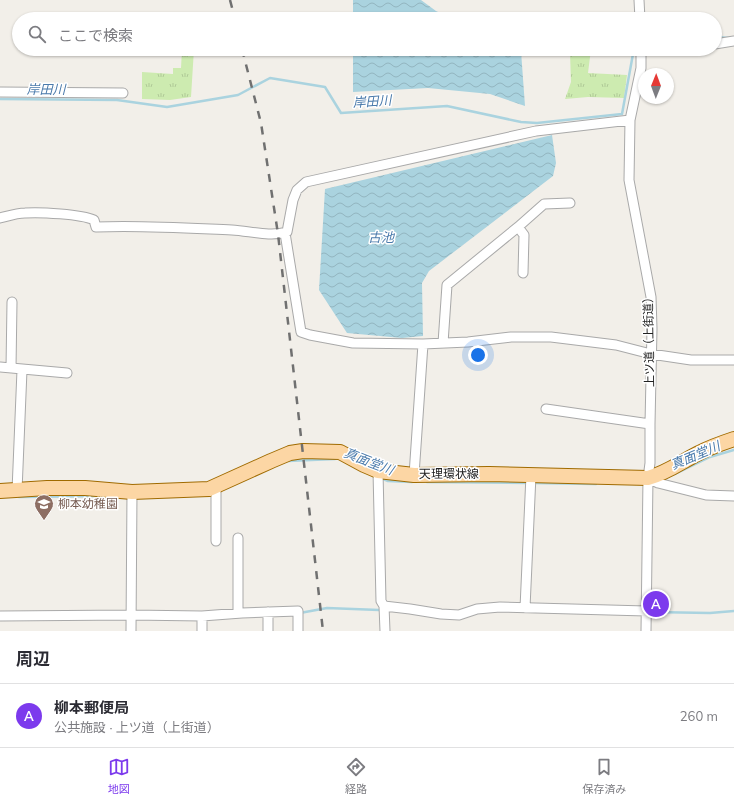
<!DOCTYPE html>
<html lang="ja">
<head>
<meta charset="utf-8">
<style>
	body { margin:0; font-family:Mulish,"Noto Sans JP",sans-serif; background:#f2f2f3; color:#2b2b33 }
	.compass { position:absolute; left:638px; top:68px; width:36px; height:36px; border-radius:50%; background:#fff; box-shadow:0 1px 3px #0004; rotate:1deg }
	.you { position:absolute; left:478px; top:355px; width:14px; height:14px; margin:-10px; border:3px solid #fff; border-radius:50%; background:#1a73e8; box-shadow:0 0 0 6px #1a73e833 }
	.badge { display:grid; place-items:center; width:26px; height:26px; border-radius:50%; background:#7c3aed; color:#fff; font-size:13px; font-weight:700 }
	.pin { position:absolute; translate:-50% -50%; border:2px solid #fff; box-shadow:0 1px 4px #0006 }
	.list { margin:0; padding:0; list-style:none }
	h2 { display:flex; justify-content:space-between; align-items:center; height:52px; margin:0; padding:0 16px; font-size:17px }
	h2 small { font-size:13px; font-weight:400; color:#7c7c81 }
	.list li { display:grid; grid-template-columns:26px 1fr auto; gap:12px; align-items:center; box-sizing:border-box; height:64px; padding:0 16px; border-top:1px solid #e1e1e2 }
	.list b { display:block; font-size:15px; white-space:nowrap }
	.list p { margin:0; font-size:13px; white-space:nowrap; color:#7c7c81 }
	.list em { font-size:13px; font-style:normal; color:#7c7c81 }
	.icon { flex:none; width:22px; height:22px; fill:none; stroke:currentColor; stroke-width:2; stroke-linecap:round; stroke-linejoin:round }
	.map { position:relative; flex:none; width:734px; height:631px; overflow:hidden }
	.search { position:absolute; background:#fff; box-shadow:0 1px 3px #0004; left:12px; right:12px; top:12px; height:44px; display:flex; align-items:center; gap:10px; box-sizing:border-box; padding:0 14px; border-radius:22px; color:#7c7c81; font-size:15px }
	.sheet { height:116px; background:#fff }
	nav { display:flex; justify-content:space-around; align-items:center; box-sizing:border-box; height:56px; border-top:1px solid #e1e1e2; background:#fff; font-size:11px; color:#7c7c81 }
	nav a { display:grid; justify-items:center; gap:2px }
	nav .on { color:#7c3aed }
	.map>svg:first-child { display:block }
</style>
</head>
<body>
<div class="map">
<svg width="734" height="631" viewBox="0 0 734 631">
	<defs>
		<pattern id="grass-tufts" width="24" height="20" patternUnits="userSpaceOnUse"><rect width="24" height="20" fill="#cdebb0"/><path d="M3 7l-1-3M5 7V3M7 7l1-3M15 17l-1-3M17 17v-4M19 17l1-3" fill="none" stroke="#b0c997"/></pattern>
		<pattern id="water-waves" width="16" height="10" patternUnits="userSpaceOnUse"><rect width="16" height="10" fill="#aad3df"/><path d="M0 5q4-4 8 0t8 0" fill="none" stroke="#92b5bf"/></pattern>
	</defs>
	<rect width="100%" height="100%" fill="#f2efe9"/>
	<!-- grass -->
	<path fill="url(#grass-tufts)" d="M579 13 590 17V19H569L570 14Z
		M182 49H194L191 97 170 100 142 99V72L173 74V68H181Z
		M562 49H591L588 73 627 75 624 98 588 97 565 99 571 82 570 53 562 51Z"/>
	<!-- water -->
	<path fill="url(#water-waves)" d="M353 0H421L436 11 453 19H353Z
		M353 49H517L521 51 525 106 490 94 428 88 353 92Z
		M552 135 556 163 553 176 429 271 422 283 423 336 402 338 347 333 319 290 325 189Z"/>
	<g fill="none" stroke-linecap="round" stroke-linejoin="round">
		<!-- stream -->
		<path stroke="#aad3df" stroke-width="2.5" d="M715 37 730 38
			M0 99 117 100 167 107 238 95 270 78 325 87 341 113 447 106 521 122 537 123 622 114 633 54 638 50
			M288 461 335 459
			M675 474 710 457 734 450
			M381 478 388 481 412 482
			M427 482 528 483
			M533 483 596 484
			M19 497 100 496
			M651 612 710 613 734 611
			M300 613 327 608 379 610"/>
		<defs>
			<path id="street" d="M639 0 640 19
				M715 44 734 41
				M641 49V68L630 120 629 180 651 297 652 329 650 424V463L648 478 646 631
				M0 92 123 93
				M0 218C8 216 17 213 25 213 40 212 81 214 94 220L96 227C141 225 187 228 232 230 250 231 270 237 287 232L293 200 297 190 306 182 536 131 630 120
				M518 227 524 235 523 273
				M285 233 301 332 310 335 353 343 423 344 468 342 511 337H551L616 345 651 354 691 360H734
				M443 343 447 285 518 227 544 204 570 203
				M0 367 67 373
				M11 368 12 302
				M546 409 650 424
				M378 471 381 601 384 606 385 631
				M414 475 423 344
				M648 478 658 483 706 495 734 496
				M216 486V541
				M17 491 22 370
				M384 606 410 609 441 614 459 615 477 609 500 607 646 611
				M525 608 531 475
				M238 613V538
				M0 616 131 615 202 616 242 613 298 611V631
				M131 631 132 492
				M202 631V616
				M268 631V612"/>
			<path id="primary" d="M0 491 47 488H85L132 492 209 489 271 461 290 453 303 451 340 452 364 465 378 471 414 475 489 474 648 478C667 473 681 462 699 453 710 447 722 443 734 439"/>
		</defs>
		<!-- street casing -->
		<use href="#street" stroke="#a9a9a9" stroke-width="11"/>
		<!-- primary casing -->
		<use href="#primary" stroke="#a06b00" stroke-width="16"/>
		<!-- street -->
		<use href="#street" stroke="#fff" stroke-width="9"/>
		<!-- primary -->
		<use href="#primary" stroke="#fcd6a4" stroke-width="14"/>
		<!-- rail -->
		<path stroke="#707070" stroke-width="2.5" stroke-dasharray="8 8" stroke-linecap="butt" d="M230 0 235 19
			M242 49 261 123 278 234 323 631"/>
	</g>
	<!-- icons -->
	<defs>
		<symbol id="school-pin" viewBox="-11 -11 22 30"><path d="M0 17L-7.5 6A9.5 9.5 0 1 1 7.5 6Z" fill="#8d6e63" stroke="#fff"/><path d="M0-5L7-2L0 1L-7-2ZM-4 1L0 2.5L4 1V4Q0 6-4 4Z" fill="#fff"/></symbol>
	</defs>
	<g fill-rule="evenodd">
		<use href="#school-pin" x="33" y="493" width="22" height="30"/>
	</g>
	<g text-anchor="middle" stroke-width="3" stroke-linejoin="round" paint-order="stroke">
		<!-- street labels -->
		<g font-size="12" fill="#222" stroke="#fff">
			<text transform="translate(649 339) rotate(-91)" y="4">上ツ道（上街道）</text>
			<text x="449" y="478">天理環状線</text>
		</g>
		<!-- education labels -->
		<g font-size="12" fill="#785e54" stroke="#fff" text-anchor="start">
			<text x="58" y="508">柳本幼稚園</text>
		</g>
		<!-- water labels -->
		<g font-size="13" font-style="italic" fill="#4a7aab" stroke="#fff">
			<text x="46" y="94">岸田川</text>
			<text transform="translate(372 101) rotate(-4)" y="5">岸田川</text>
			<text x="381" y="242">古池</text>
			<text transform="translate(695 455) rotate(-23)" y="5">真面堂川</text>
			<text transform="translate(369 461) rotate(21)" y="5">真面堂川</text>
		</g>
	</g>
</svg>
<svg class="compass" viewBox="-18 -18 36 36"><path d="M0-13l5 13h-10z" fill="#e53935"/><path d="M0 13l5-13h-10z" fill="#7c7c81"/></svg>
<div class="you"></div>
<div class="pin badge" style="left:656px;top:604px">A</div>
<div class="search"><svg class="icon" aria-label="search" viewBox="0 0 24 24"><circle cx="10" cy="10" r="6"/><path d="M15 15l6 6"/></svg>ここで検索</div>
</div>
<section class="sheet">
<h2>周辺<small></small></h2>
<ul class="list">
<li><span class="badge">A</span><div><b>柳本郵便局</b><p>公共施設 · 上ツ道（上街道）</p></div><em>260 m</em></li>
</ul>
</section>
<nav>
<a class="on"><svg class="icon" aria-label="map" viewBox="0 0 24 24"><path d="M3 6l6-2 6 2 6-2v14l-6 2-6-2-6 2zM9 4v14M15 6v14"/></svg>地図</a>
<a><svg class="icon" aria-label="directions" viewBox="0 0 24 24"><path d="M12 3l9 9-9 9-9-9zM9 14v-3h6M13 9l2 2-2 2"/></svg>経路</a>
<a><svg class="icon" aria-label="saved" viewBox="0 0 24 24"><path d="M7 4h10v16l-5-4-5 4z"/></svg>保存済み</a>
</nav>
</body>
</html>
